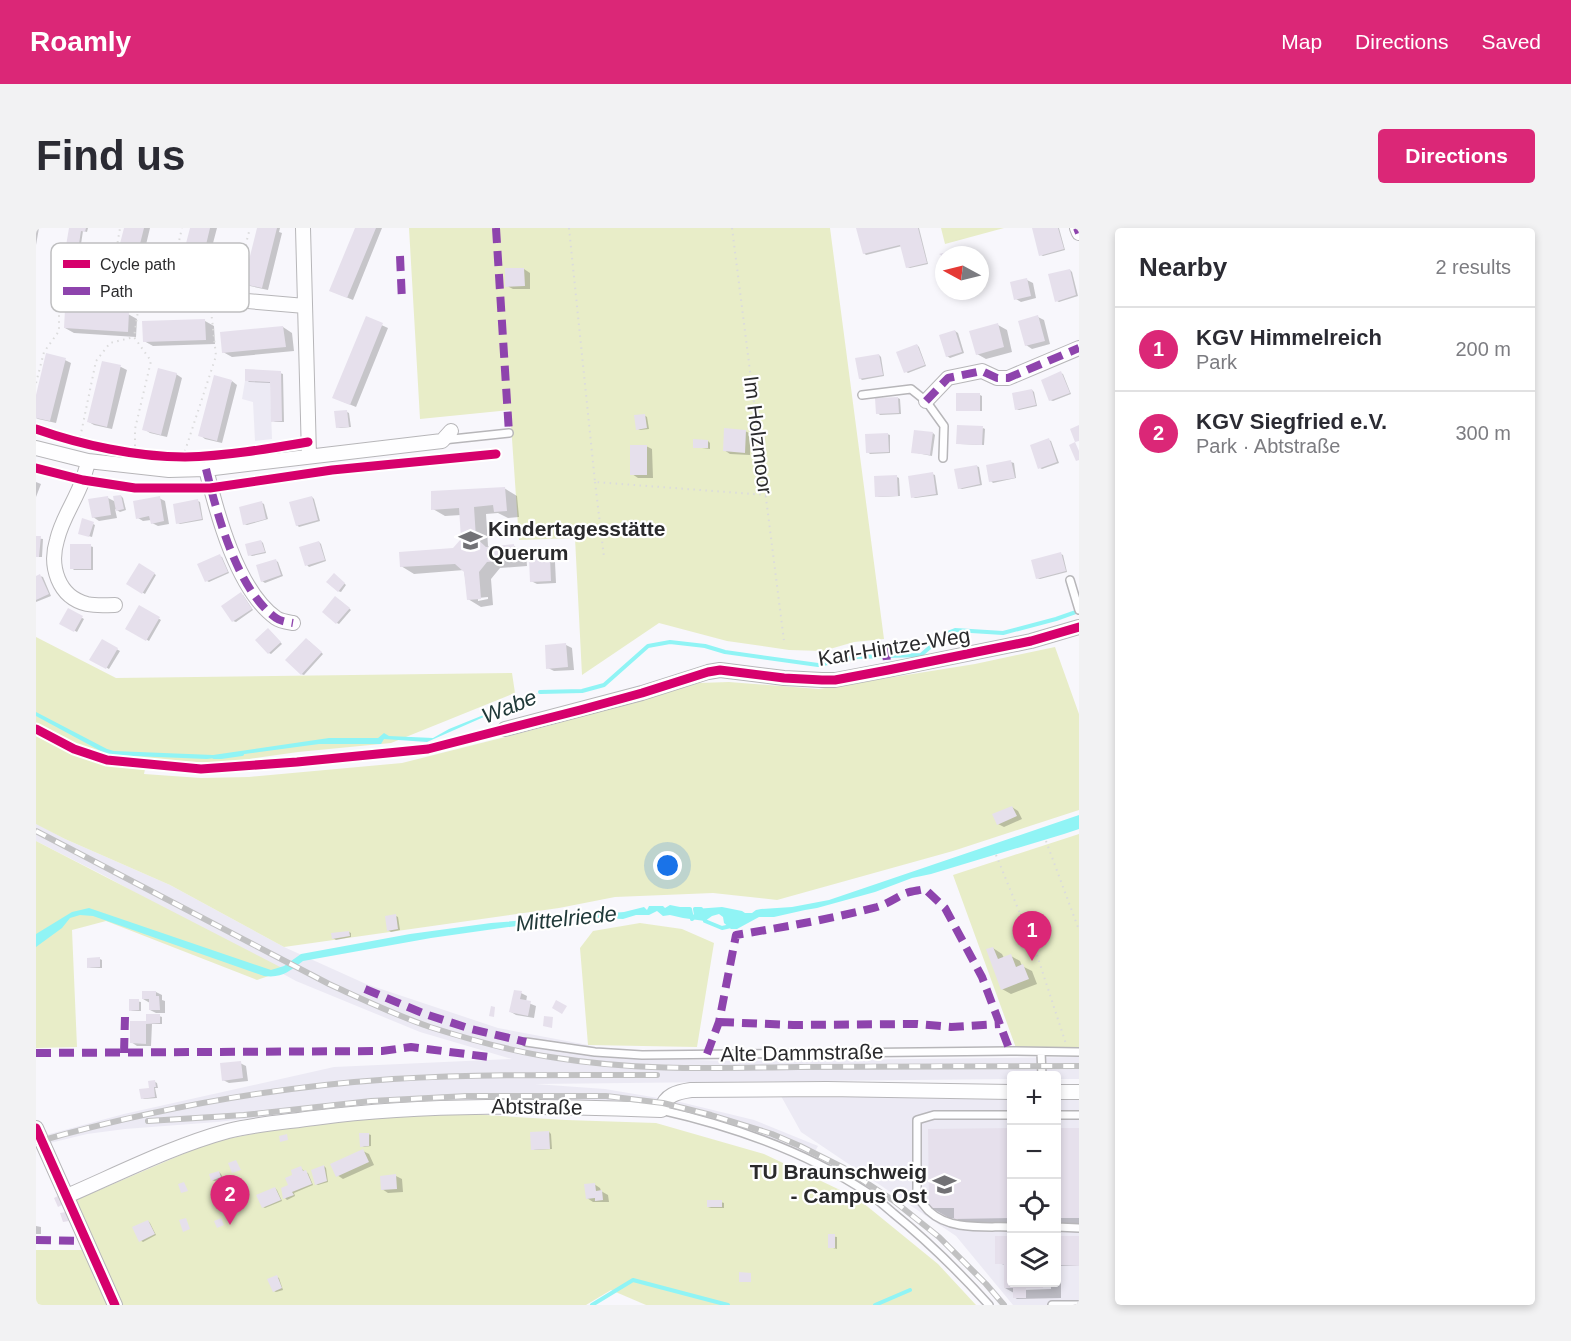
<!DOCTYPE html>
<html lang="en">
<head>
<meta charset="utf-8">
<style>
	body { margin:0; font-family:Arial,sans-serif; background:#f2f2f3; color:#2b2b33 }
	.controls { position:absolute; right:18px; bottom:18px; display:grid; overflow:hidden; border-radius:6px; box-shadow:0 3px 9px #0003 }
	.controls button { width:54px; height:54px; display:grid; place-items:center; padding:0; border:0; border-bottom:2px solid #e1e1e2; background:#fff; color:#2b2b33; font:30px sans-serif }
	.compass { position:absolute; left:899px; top:18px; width:54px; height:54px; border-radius:50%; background:#fff; box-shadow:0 3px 9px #0003; rotate:277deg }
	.you { position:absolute; left:632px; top:638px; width:21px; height:21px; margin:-15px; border:4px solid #fff; border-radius:50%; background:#1a73e8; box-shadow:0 0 0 9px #1a73e833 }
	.badge { display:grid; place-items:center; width:39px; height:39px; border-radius:50%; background:#db2777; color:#fff; font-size:20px; font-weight:700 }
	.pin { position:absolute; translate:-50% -50px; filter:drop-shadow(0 2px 3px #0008) }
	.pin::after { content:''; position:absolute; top:32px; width:21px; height:18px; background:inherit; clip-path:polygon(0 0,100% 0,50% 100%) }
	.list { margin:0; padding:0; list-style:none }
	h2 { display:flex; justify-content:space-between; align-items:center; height:78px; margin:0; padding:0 24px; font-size:26px }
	h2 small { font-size:20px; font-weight:400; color:#7c7c81 }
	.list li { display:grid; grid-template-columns:39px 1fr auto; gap:18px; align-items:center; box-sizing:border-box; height:84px; padding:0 24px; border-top:2px solid #e1e1e2 }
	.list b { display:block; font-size:22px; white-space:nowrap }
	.list p { margin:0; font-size:20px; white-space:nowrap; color:#7c7c81 }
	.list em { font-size:20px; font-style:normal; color:#7c7c81 }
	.icon { flex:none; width:33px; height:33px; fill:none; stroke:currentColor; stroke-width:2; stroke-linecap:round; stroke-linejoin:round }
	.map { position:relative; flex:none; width:1043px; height:1077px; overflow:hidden; border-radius:6px }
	header { display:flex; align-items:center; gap:36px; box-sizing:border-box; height:84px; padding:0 30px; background:#db2777; color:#fff }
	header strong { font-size:28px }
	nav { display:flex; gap:33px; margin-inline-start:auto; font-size:21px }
	.intro { display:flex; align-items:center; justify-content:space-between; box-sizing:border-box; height:144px; padding:0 36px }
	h1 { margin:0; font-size:42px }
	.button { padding:15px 27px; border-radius:6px; background:#db2777; color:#fff; font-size:21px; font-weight:700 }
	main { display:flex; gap:36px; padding:0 36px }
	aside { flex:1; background:#fff; border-radius:6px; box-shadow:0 3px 9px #0003 }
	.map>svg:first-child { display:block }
</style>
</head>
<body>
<header>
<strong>Roamly</strong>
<nav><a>Map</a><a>Directions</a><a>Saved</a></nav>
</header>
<div class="intro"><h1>Find us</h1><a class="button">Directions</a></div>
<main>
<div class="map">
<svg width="1043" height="1077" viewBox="0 0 1043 1077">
	<rect width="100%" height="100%" fill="#f8f7fc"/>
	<!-- built -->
	<path fill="#eceaf4" d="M209 153 234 154 236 211 219 213 217 174 206 171Z
		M0 595 29 611 134 657 248 719 330 756 462 800 552 817 576 830 697 833 1043 829V851H1021L1020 848H975V851L499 856 569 861 640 873 718 892 782 918 776 929 727 907 674 890 637 881 618 879 301 881 181 894 89 901 51 906 14 915 10 907 88 886 298 839 476 831 384 804 260 753 69 648 0 613Z
		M745 868H975V1054H1020L1021 868H1043V1077H977L920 1008 765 904Z"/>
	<!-- green -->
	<path fill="#e8edc8" d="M373 0H794L848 411 818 414 787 423 753 422 691 413 623 395 546 447 539 310 483 312 474 182 384 191Z
		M905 0H968L909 16Z
		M0 409 80 450 476 445 479 465 355 515 262 524 186 535 111 532 108 546 165 550 213 549 366 535 512 498 663 455 693 454 783 461 939 436 1019 419 1043 486V582L917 623 741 672 677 665 579 669 523 680 248 719 134 657 29 611 0 596Z
		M1043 606V819L980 820 917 647Z
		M0 613 250 742 221 752 70 693 36 702 41 819 0 820Z
		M604 695 646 701 678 715 661 819 552 817 544 720 557 703Z
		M418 885 530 892 620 895 728 926 821 970 902 1036 940 1077H610L575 1062 550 1077H0V1022H61L40 972 175 914 226 904 334 889Z"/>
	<!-- water -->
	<path fill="#90f4f5" d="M507 463 391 514 348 511 345 516H283L171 531 72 527 0 488V484L71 521 78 523 177 527 293 510H342L348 505 353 508 397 510 413 501Z
		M1043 587V601L1028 606 895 646 876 650 839 664 781 680 769 682 738 689H723L701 701H695L688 695 687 689 683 686 676 688 669 693 647 690 634 687 627 688 621 683 613 687H600L587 691 544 689 395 710 267 733C252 744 247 750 228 748L57 688 44 687 34 690 26 700 0 719V706L36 684 53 680 235 742 248 738 265 726 374 706 455 695 588 684 608 679 611 682 613 678H627L629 680 634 677 654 681 656 691 659 687V681L686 679 706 683 709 685H716L720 682 725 681 756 679 793 672Z"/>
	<!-- shadow -->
	<path fill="#0003" fill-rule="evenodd" d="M0 0H3L0 17Z
		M34 0H52L51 4 47 3 40 49 27 46Z
		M89 0H114L103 46 85 41 80 38Z
		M156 0H181L166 57 149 53 143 49Z
		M223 0H244L243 4 246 5 232 62 214 58 209 55Z
		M320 0H346L317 72 300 65Z
		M821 0H883L892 36 874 40 871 39 866 18 830 27 828 25Z
		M998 0H1023L1029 22 1007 28 1005 27Z
		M488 41 494 45V61H477L471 58Z
		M1034 42 1036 44 1042 68 1023 74 1021 73Z
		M991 52 997 55 1000 70 985 74 980 71Z
		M92 86 101 91 100 109 38 105 29 100Z
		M1002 89 1008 92 1014 116 996 121 990 117Z
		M330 90 352 100 320 179 303 172Z
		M169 93 178 98 179 116 117 118 108 113Z
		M962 97 971 102 976 124 950 131 941 126Z
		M247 99 256 105 258 123 196 129 187 124Z
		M919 103 922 105 928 125 914 130 911 128Z
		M881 117 883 119 890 138 872 145 869 143Z
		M843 127 845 129 848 148 826 152 824 150Z
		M29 132 35 135 20 195 2 191 0 190V173Z
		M67 135 85 139 91 142 76 201 58 197 53 194Z
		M244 145 247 146 248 194H239L237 193 236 155 213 154 211 152Z
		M1025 145 1027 146 1035 166 1017 173 1014 172Z
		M140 146 146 150 131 209 114 205 108 201Z
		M196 153 201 157 186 215 169 211 164 207Z
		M996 162 998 164 1001 178 983 182 980 181Z
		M944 167 946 168V183H924L921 182Z
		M862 170 864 171 865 186 844 187 842 185Z
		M311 184 313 185 315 199 304 200 301 199Z
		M608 187 611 189 613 201 604 202 602 201Z
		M947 200 949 201 948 217 924 216 922 215Z
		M709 203 715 206 714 227 694 226 688 222Z
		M897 205 899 207 896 228 876 224Z
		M851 206 854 207V225L834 226 832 224Z
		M1013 212 1015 213 1023 235 1006 241 1004 240Z
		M672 213 674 215V221L658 219Z
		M610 218 616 221 617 250H602L596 246Z
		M975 234 978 235 980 250 957 255 955 253Z
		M940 238 943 239 946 257 926 261 923 260Z
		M896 246 899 247 902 267 879 270 877 269Z
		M861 249 863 250 864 268 843 269 840 268Z
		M0 254 5 256 0 269Z
		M468 260 481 268 483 289 472 290 462 285 450 286 452 318 454 320 478 318 490 325 491 338 464 340 455 351 457 377 445 379 432 371 428 342 378 346 365 338 417 321 427 311 425 287 409 288 397 281ZM452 369V371L442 373V370Z
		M85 268 87 270 90 282 84 284 79 281 81 290 63 293 57 289 72 270 80 274Z
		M276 269 278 271 284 293 263 299 261 297Z
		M123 270 129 273 133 296 122 298 116 295 115 292 107 293 102 290Z
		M162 273 164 274 167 292 144 296 142 295Z
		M226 275 228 276 232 291 211 297 208 296Z
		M57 296 59 297 56 309 46 306Z
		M0 310 7 311 6 329H0Z
		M225 313 227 315 230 325 216 328 214 327Z
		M283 314 285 316 290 333 273 339 271 337Z
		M54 318 57 319V342H38L36 340Z
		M1025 326 1027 327 1031 344 1004 351 1001 350Z
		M183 328 186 329 193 345 173 354 171 353Z
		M513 330 519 334 520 355 501 356 495 353Z
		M239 332 242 334 247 348 229 355 226 353Z
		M104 337 120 347 109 366 92 356Z
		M4 348 7 349 15 368 0 374V350Z
		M300 348 310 357 305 364 302 363Z
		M207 367 217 382 200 394 197 393Z
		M302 371 315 382 303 396 301 395Z
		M104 379 125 392 113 413 91 400Z
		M32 382 48 391 41 404 25 395Z
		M234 403 246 416 235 426 233 425Z
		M66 413 84 423 73 441 55 431Z
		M273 413 287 426 268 447 265 446Z
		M530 417 536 420 538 442 518 443 512 440Z
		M976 579 982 583 986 591 968 599 962 596Z
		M360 688 362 689 364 702 355 704 352 702Z
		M313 704 315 705V709L300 712 297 710Z
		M957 720 966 726 968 730 975 728 984 733 986 738 996 743 1001 756 975 766 966 761Z
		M64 731 66 732V740H55L52 739Z
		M120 764 126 767V772L129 773V785H120L114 782V775L107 771Z
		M485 765 491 768 490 774 500 778 498 790 480 787 475 784Z
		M94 772 105 774V783H96L94 782Z
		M123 788 126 789V796H116L115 818H101L95 814 110 795Z
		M204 835 210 838 212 853 193 855 187 852Z
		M119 854 121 855 122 860H119L121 870 108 871 106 870Z
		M1020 901H1043V1000H1020Z
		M894 902H975V1001H938L919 990H913L894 979Z
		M513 904 515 906 516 921 499 922 497 921Z
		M332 906 335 907V918L328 919 326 918Z
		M327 923 333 926 338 937 307 951 301 947Z
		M288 938 290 940 292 954 282 957 280 956Z
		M265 940 269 944 272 945 277 957 258 965 259 968 251 972 249 970 258 948Z
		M183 944 185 946 187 950 179 953 176 952Z
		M360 948 366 951 367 964 352 965 346 961Z
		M558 956 564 960 565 963 572 967 573 974H557L551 970Z
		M239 960 241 962 246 973 229 980 227 979Z
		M685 974 688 975V980H675L672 979Z
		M112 993 114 995 120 1007 107 1014 104 1012Z
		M0 998 5 999V1006H0Z
		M793 1008 801 1009V1021L793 1019Z
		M961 1009H975V1054H1020V1009H1043V1038H1025V1070L981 1071 978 1069V1065L969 1060 970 1037 961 1035ZM1015 1058V1061L986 1062V1059Z
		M241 1049 243 1050 247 1062 240 1064 238 1063Z"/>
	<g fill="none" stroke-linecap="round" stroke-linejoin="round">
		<!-- stream -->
		<path stroke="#90f4f5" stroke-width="4" d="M504 464 546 463 568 457 612 418 634 414 669 418 689 424 782 437 821 429 885 427 909 406 919 402 967 405 1020 391 1043 383
			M178 529H185L206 526
			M644 681H654L656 691 660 687 659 681H665L669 693 686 700 695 698
			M556 1077 597 1052 692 1077
			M839 1077 874 1062"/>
	</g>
	<!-- building -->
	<path fill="#e6e0ec" d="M33 0H50L49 4 45 3 38 49 25 47Z
		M88 0H108L97 44 78 39Z
		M154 0H174L161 55 141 50Z
		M221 0H241L226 60 207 56Z
		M319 0H340L311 70 293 63Z
		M820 0H882L891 35 870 40 864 17 827 26Z
		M996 0H1022L1028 21 1003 28Z
		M924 21 925 27H908L907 36 905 27 903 26Z
		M469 40H488L489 58 469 59Z
		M1034 41 1040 67 1019 74 1012 46Z
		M991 50 995 68 978 72 974 54Z
		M29 81 93 84 92 104 28 100Z
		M1002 87 1009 113 989 118 982 93Z
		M330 88 347 95 314 177 296 170Z
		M169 91 170 112 107 114 106 93Z
		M962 95 968 119 940 127 933 103Z
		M247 98 250 119 186 125 184 104Z
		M919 102 926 124 910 129 903 107Z
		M881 116 889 137 868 145 860 124Z
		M10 125 30 130 14 193 0 190V167Z
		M843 126 847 147 823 151 819 130Z
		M66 133 85 137 71 199 51 194Z
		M122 140 141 145 125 207 106 202Z
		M209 141 245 143 246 193 235 194 234 154 209 153Z
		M1025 143 1034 165 1013 173 1005 152Z
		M178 147 196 152 181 213 162 208Z
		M996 161 1000 177 979 182 976 165Z
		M920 165H944V183H920Z
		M862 169 863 185 840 186 839 170Z
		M311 182 313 199 300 200 298 183Z
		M609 186 611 200 600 202 598 187Z
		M921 197 947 198 946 217 920 216Z
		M1043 197V213L1039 214 1034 201Z
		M688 200 710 202 709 225 687 223Z
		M878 202 897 204 894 227 875 225Z
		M852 205 853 224 830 225 829 206Z
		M1013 210 1021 234 1002 241 994 217Z
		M657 211 672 212V220H657Z
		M1039 214 1043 223V232L1040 233 1033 217Z
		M594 217H611V247H594Z
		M975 232 979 250 953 254 950 237Z
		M941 237 944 256 922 261 918 241Z
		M897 244 900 266 875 270 872 248Z
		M861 247 862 268 839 269 838 248Z
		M469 259 471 283 458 284 457 277 438 279 440 310 450 319 478 316 479 331 451 334 443 344 445 371 431 372 428 344 419 336 364 339 363 324 417 320 425 311 423 280 395 282V263Z
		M85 267 88 281 80 283 77 268Z
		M72 268 75 287 56 290 52 271Z
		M124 268 128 293 115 296 113 288 100 291 97 273Z
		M276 268 282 292 260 298 253 274Z
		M162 271 166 291 140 296 137 276Z
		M226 273 230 291 207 297 203 279Z
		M46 290 58 294 53 309 42 306Z
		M0 308H5L3 329H0Z
		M225 312 229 324 212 328 209 316Z
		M283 313 289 332 269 338 263 319Z
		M34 316H55V341H34Z
		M1025 324 1030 343 1000 351 995 332Z
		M184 326 192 344 169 354 161 336Z
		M514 329 515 353 494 354 493 330Z
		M240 331 245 347 225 354 220 337Z
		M103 335 119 345 106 366 90 356Z
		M298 345 309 355 302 364 290 354Z
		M4 346 13 366 0 372V348Z
		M205 364 216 381 196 394 185 378Z
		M299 368 314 380 300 396 286 384Z
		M103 377 124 389 110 413 89 401Z
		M32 380 47 388 38 404 23 396Z
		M232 400 245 414 232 426 219 412Z
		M270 410 286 424 265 447 249 432Z
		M66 411 82 420 70 441 53 432Z
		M530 415 532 439 510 441 509 417Z
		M976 578 981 588 961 597 956 586Z
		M360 686 362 701 351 703 349 688Z
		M313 703 314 708 296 711 295 705Z
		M957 719 962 731 975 726 980 739 987 736 993 751 965 762 950 721Z
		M64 729V739L51 740V730Z
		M478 762 486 763 484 771 495 773 492 788 473 784Z
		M106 763H120V768H123L124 782H113V771H106Z
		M93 771H103V782L93 783Z
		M520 772 531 778 526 786 516 780Z
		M455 778 459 779 458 789 453 788Z
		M110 786H124V795L110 796V816L94 815V793H110Z
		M508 788 517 789 516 800 507 798Z
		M205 833 207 850 186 853 184 835Z
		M119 852 120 859H118L119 869 105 871 103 861 113 860 112 853Z
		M975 900V990L918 991V980H893L892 901Z
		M1020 900H1043V990H1020Z
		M513 903 514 921 495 922 494 904Z
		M323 905H333V918L324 919Z
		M251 906 252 912 244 914 243 908Z
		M327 921 333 934 300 949 294 936Z
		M200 932 205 942 196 945 192 935Z
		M288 937 291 953 279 957 275 942Z
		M265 938 267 943 270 942 276 956 256 964 258 967 247 971 245 960 252 957 249 950 256 947 255 942Z
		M183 943 185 949 175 953 173 946Z
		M360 946 361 961 345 962 344 948Z
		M148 954 152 963 145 965 142 956Z
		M559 955 560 963 566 962 567 972 559 973V970L550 971 548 956Z
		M239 959 245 972 226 980 220 967Z
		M22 968 26 977 22 979 18 970Z
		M671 972H686V979H671Z
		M30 984 33 993 27 994 24 985Z
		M150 990 154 1001 147 1004 143 992Z
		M185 990 188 997 181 1000 178 993Z
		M112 992 119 1006 103 1014 96 999Z
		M792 1006H799V1020H792Z
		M959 1008H975V1054H1007V1060H990V1070H977V1060H968V1036H959Z
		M1020 1008H1043V1038L1020 1037Z
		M703 1044 715 1045V1054H703Z
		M241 1047 246 1060 237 1064 231 1051Z"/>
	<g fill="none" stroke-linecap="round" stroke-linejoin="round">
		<defs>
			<path id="lane" d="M826 167 875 161 890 173 908 198 907 230
				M407 212 473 205
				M1034 352 1043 382
				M490 814 559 824 606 827 974 823 1043 824
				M1005 824 1006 848
				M625 882C696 898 771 924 832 965 841 971 849 978 857 985 892 1013 923 1044 953 1077
				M975 887H898L881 892V969C885 973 889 979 893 983 914 1003 949 998 975 999
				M1020 887H1043
				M1020 999 1043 1000
				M1016 1077H1043"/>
			<path id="street" d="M267 0 273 228
				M1041 0 1043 5
				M55 45 67 58 105 64 269 78
				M890 173 912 150 946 143 961 150H972L1043 120
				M0 220 52 233 133 242 170 241 406 213 415 203
				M52 233C51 239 49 245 47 251 40 272 26 290 21 312 13 338 22 369 51 376 61 378 69 377 79 377
				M170 241C181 286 201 362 240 390 244 393 251 394 257 395
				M469 501 606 465 672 444 684 442 748 450 786 452H799L852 442 995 413 1043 399
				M1020 864H1043
				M0 900 79 1077
				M31 968C84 945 137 918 192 903 220 896 249 894 278 890 393 875 509 878 625 882 629 867 641 864 655 862L791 861 975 864"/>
		</defs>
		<!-- lane casing -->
		<use href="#lane" stroke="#b7b6b9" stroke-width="10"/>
		<!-- street casing -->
		<use href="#street" stroke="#b7b6b9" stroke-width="16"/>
		<!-- path -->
		<path stroke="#dbdbdc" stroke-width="2" stroke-dasharray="1.5 4.5" stroke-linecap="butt" d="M533 0 559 254 730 267
			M696 0 748 413
			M72 43 81 18 84 0
			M134 53 146 0
			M199 58 214 0
			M0 155 8 124 23 103V82L35 60 46 52
			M43 215 60 133 74 115 98 109
			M99 224V201L115 133 98 109 103 76
			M147 229 180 128 175 82
			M559 254 568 329
			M1010 613 1043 702
			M960 627 1001 727 1030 816"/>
		<!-- lane -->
		<use href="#lane" stroke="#fefeff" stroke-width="7"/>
		<!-- street -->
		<use href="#street" stroke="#fefeff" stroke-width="14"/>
		<defs>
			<path id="rail" d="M0 603 293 756C326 771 359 787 394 799 435 812 478 824 521 830 601 843 682 840 762 839 855 838 949 838 1043 838
				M112 893 208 887 335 873 431 868H570L627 875 675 887 736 906 764 918 808 940 858 973 903 1009 950 1056 968 1077
				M0 914C117 881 236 859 357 851 445 846 533 847 621 847"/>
		</defs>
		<!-- rail casing -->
		<use href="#rail" stroke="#c1c1c2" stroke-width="6"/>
		<!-- rail -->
		<use href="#rail" stroke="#fff" stroke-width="4" stroke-dasharray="11" stroke-linecap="butt"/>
		<!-- quiet -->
		<path stroke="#8e44ad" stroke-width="8" stroke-dasharray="15 8" stroke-linecap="butt" d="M460 0 473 205
			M1041 0 1043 5
			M364 28 366 73
			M890 173 912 150 946 143 961 150H972L1043 120
			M170 241C181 286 201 362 240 390 244 393 251 394 257 395
			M849 417 852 442
			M329 761 389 786 435 801 490 814
			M683 794 757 797 881 796 915 799 964 796
			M0 825 346 823 375 819 453 829
			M88 825 89 789
			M671 826 683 794 700 707C748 699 795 691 841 679 851 676 858 671 866 667 873 663 881 663 889 661L909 680 946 749 974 823
			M0 1012 50 1013"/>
		<defs>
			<path id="cycleway" d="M0 201C45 217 101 229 149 229 190 228 231 221 272 214
				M0 240 47 252 99 260H174L296 242 460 226
				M0 501 38 521 71 532 165 541 261 534 392 521 544 482 606 465 672 444 684 442 748 450 786 452H799L852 442 995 413 1043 399
				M0 900 79 1077"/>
		</defs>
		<!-- cycleway casing -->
		<use href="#cycleway" stroke="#fff" stroke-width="13"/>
		<!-- cycleway -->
		<use href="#cycleway" stroke="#d6006c" stroke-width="9"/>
	</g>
	<!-- icons -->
	<defs>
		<symbol id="school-bare" viewBox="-9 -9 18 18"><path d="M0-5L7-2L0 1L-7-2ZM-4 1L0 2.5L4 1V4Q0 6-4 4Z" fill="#727275" stroke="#fff" stroke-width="2.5" paint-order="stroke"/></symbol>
		<symbol id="university-bare" viewBox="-9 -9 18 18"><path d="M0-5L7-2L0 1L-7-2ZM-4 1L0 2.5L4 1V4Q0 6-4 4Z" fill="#727275" stroke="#fff" stroke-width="2.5" paint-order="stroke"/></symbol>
	</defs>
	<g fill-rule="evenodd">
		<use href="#school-bare" x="418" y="296" width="33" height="33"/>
		<use href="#university-bare" x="892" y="940" width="33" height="33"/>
	</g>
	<g text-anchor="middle" stroke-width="4.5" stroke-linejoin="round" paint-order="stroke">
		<!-- street labels -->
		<g font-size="21" fill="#2a2a2c" stroke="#fff">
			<text transform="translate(722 207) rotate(83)" y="7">Im Holzmoor</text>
			<text transform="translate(858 419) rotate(-9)" y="7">Karl-Hintze-Weg</text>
			<text transform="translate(766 825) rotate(-1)" y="7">Alte Dammstraße</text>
			<text transform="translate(501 879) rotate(1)" y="7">Abtstraße</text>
		</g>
		<!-- poi labels -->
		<g font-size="21" font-weight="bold" fill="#2a2a2c" stroke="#fff" text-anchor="start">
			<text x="452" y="308">Kindertagesstätte<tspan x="452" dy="24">Querum</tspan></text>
			<text x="891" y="951" text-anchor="end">TU Braunschweig<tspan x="891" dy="24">- Campus Ost</tspan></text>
		</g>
		<!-- water labels -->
		<g font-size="22" font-style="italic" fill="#203939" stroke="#fff">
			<text transform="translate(473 478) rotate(-22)" y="8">Wabe</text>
			<text transform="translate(530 690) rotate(-6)" y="8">Mittelriede</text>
		</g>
	</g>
	<!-- legend -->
	<rect x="15" y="15" width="198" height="69" rx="9" fill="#fff" stroke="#bfbfc0" stroke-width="1.5"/>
	<rect x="27" y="32" width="27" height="8" fill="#d6006c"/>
	<rect x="27" y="59" width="27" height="8" fill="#8e44ad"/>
	<g font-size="16" fill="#2a2a2c">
		<text x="64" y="42">Cycle path</text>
		<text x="64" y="69">Path</text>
	</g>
</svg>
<div class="controls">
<button>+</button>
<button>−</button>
<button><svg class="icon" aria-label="locate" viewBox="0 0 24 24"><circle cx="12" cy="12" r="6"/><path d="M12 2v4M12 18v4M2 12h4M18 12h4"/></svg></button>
<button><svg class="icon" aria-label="layers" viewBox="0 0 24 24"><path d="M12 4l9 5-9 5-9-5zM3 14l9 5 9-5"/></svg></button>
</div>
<svg class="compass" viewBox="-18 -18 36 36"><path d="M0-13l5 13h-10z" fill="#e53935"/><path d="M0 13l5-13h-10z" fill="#7c7c81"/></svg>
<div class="you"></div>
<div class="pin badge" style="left:996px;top:733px">1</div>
<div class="pin badge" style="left:194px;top:997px">2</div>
</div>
<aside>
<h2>Nearby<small>2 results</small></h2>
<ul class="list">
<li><span class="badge">1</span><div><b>KGV Himmelreich</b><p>Park</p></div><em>200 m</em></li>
<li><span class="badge">2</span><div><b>KGV Siegfried e.V.</b><p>Park · Abtstraße</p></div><em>300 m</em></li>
</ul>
</aside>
</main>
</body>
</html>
